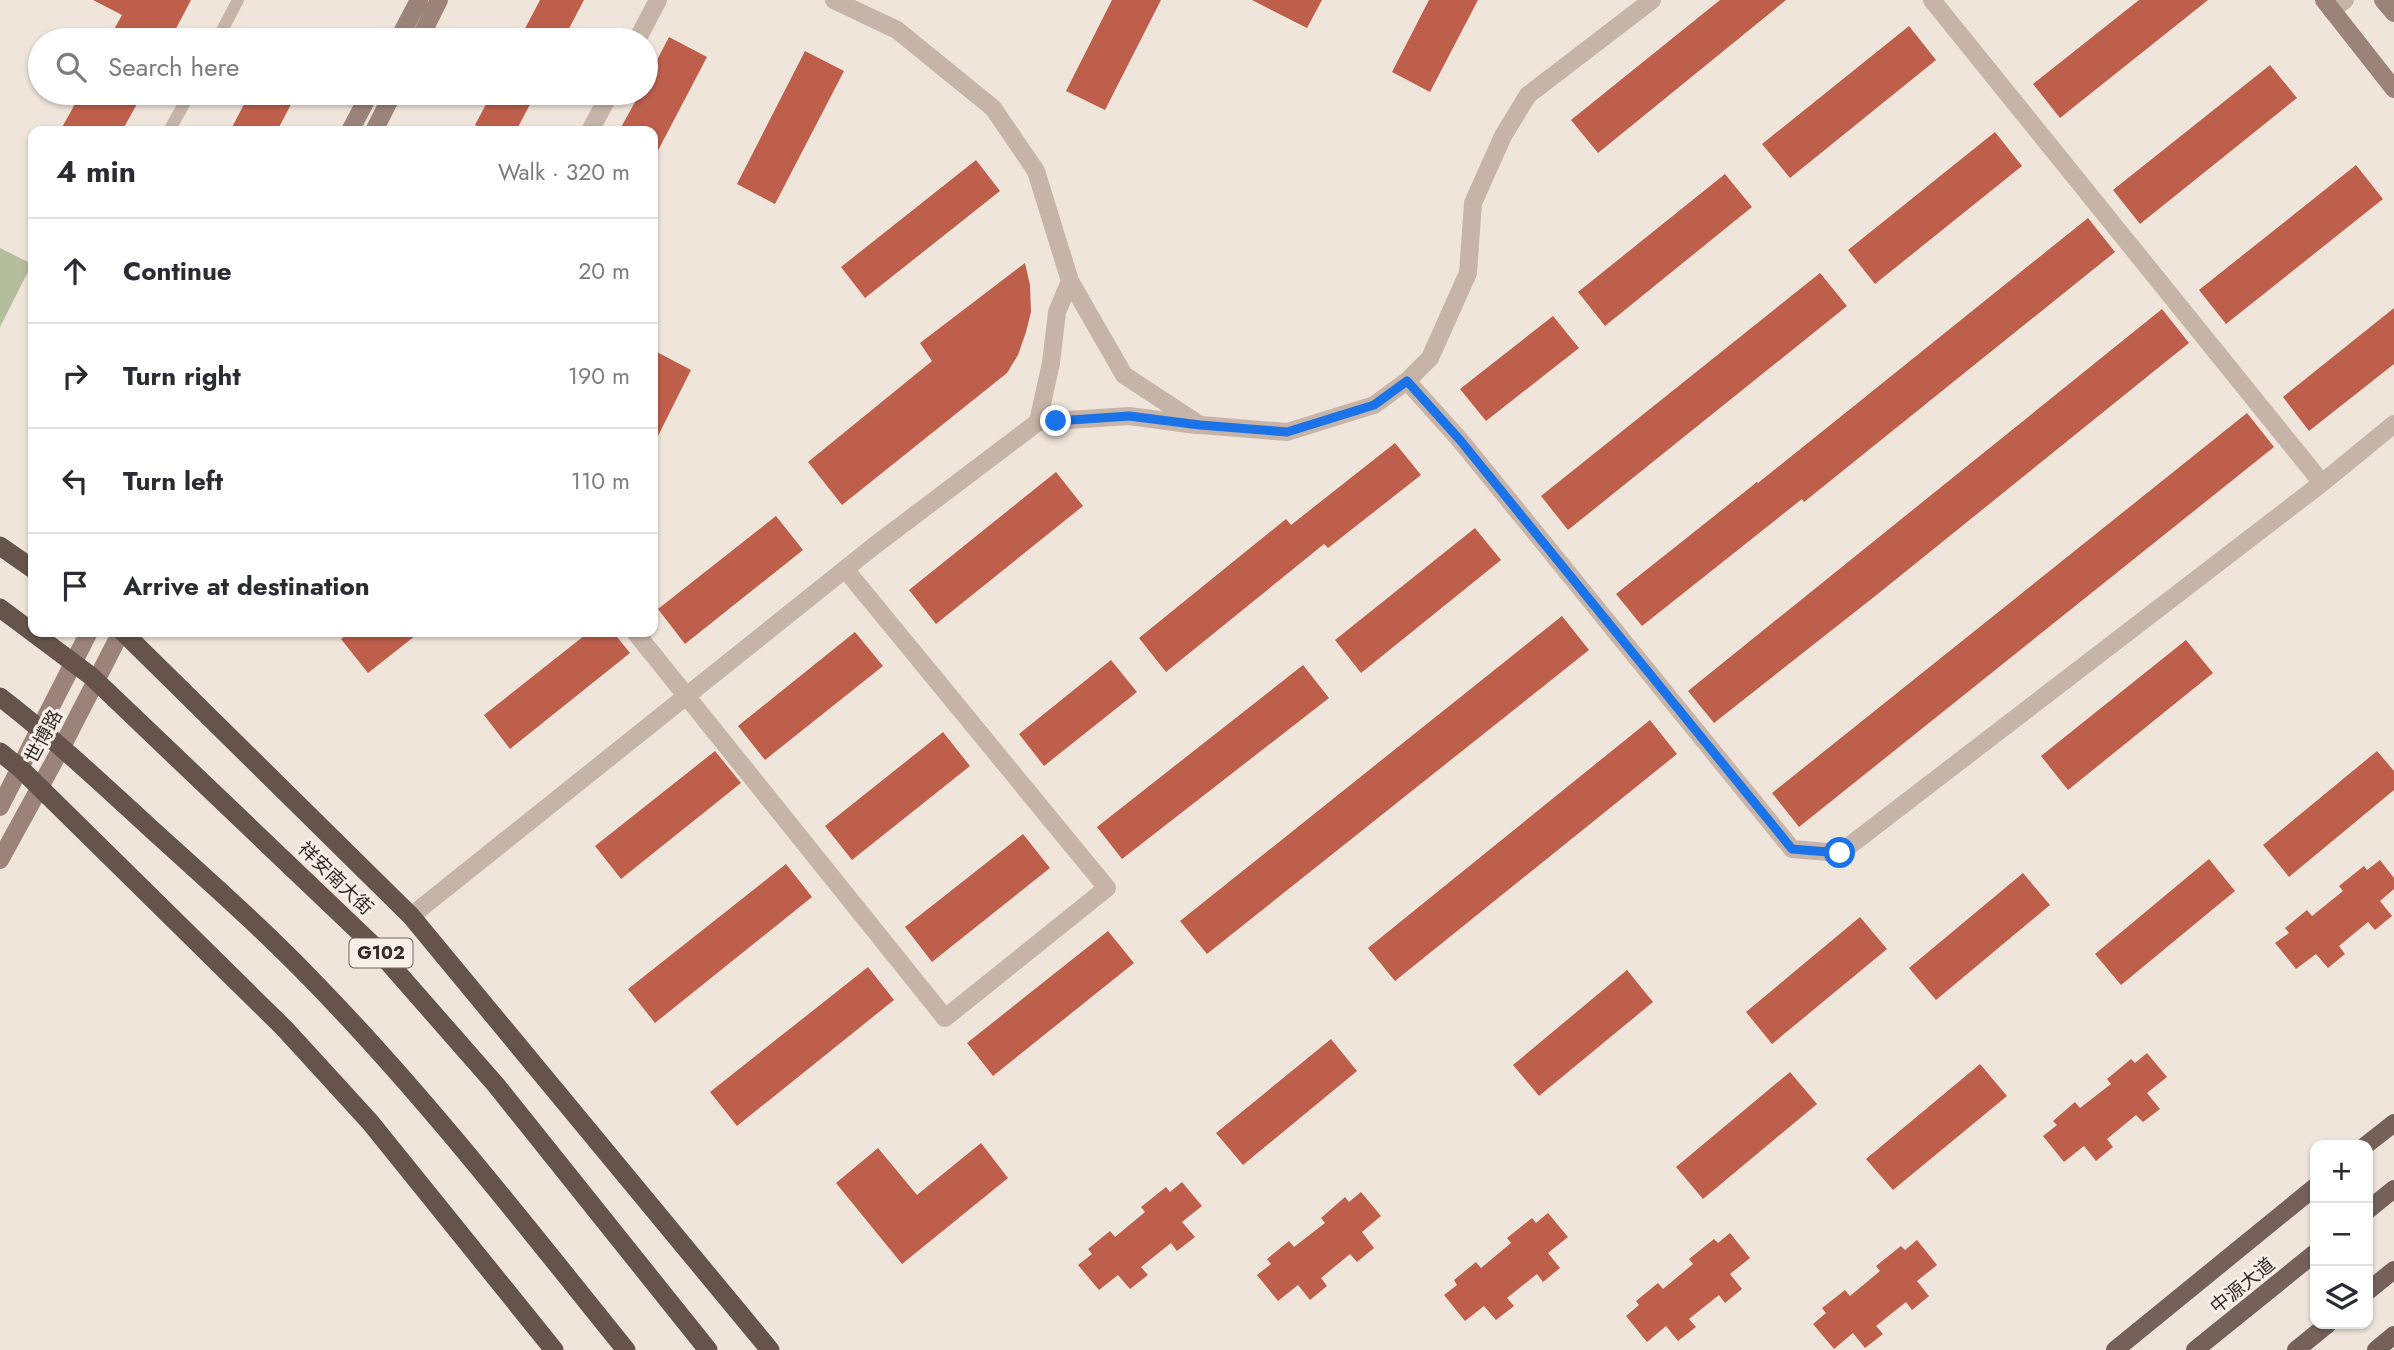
<!DOCTYPE html>
<html lang="en">
<head>
<meta charset="utf-8">
<style>
	body { margin:0; font-family:Jost,"Noto Sans SC",sans-serif; background:#f2f2f3; color:#2b2b33 }
	.controls { position:absolute; right:21px; bottom:21px; display:grid; overflow:hidden; border-radius:14px; box-shadow:0 2px 5px #0004 }
	.controls button { width:63px; height:63px; display:grid; place-items:center; padding:0; border:0; border-bottom:2px solid #e1e1e2; background:#fff; color:#2b2b33; font:35px sans-serif }
	.stop { position:absolute; width:21px; height:21px; margin:-16px; border:5px solid #1a73e8; border-radius:50%; background:#fff }
	.stop.end { background:#1a73e8; border-color:#fff; box-shadow:0 2px 7px #0008 }
	.list { margin:0; padding:0; list-style:none }
	h2 { display:flex; justify-content:space-between; align-items:center; height:91px; margin:0; padding:0 28px; font-size:30px }
	h2 small { font-size:23px; font-weight:400; color:#7c7c81 }
	.list li { display:grid; grid-template-columns:46px 1fr auto; gap:21px; align-items:center; box-sizing:border-box; height:105px; padding:0 28px; border-top:2px solid #e1e1e2 }
	.list b { display:block; font-size:26px; white-space:nowrap }
	.list em { font-size:23px; font-style:normal; color:#7c7c81 }
	.icon { flex:none; width:38px; height:38px; fill:none; stroke:currentColor; stroke-width:2; stroke-linecap:round; stroke-linejoin:round }
	.map { position:relative; flex:none; width:2394px; height:1350px; overflow:hidden }
	.search { position:absolute; background:#fff; box-shadow:0 2px 5px #0004; left:28px; top:28px; width:630px; height:77px; display:flex; align-items:center; gap:18px; box-sizing:border-box; padding:0 24px; border-radius:38px; color:#7c7c81; font-size:26px }
	.panel { position:absolute; background:#fff; box-shadow:0 2px 5px #0004; left:28px; top:126px; width:630px; height:511px; border-radius:14px }
	.map>svg:first-child { display:block }
</style>
</head>
<body>
<div class="map">
<svg width="2394" height="1350" viewBox="0 0 2394 1350">
	<rect width="100%" height="100%" fill="#f0e5db"/>
	<!-- green -->
	<path fill="#b5be9c" d="M0 248 32 264 0 327Z"/>
	<!-- building -->
	<path fill="#be5f4c" d="M93 0H191L170 40H108L122 15Z
		M540 0H584L563 40H519Z
		M1112 0H1161L1105 110 1066 91Z
		M1252 0H1322L1307 28Z
		M1429 0H1478L1430 92 1392 72Z
		M1720 0H1786L1598 153 1571 120Z
		M2139 0H2208L2060 118 2033 84Z
		M1909 26 1936 60 1790 178 1762 144Z
		M669 37 707 57 653 160V131H619L640 93H646V81Z
		M805 51 844 71 775 204 737 184Z
		M2270 65 2297 98 2140 224 2113 190Z
		M81 93H143L122 131H60Z
		M250 93H297L277 131H230Z
		M492 93H536L516 131H487L475 125Z
		M1995 132 2022 166 1875 284 1848 250Z
		M976 160 1000 191 865 298 841 267Z
		M2356 165 2383 199 2226 324 2199 290Z
		M1725 174 1752 207 1605 326 1578 292Z
		M2088 218 2115 252 1804 502 1802 499 1642 626 1616 594 1757 482 1758 483Z
		M1025 263 1030 285 1031 312 1026 332 1018 355 1007 373 842 505 808 462 932 361 920 343Z
		M1820 273 1847 306 1568 530 1541 496Z
		M2394 308V364L2309 431 2283 397Z
		M2162 309 2189 343 1879 593 1714 723 1688 691Z
		M1553 316 1579 348 1486 421 1460 389Z
		M653 350 691 370 653 446Z
		M2247 413 2274 447 1799 827 1772 793Z
		M1395 443 1421 475 1328 548 1324 544 1166 672 1139 638 1286 519 1291 525Z
		M1056 472 1083 506 936 624 909 590Z
		M776 516 803 550 685 644 658 609Z
		M1475 528 1501 560 1361 673 1335 640Z
		M1562 616 1589 650 1207 954 1180 921Z
		M351 632H420L368 673 341 639Z
		M589 632H613L630 653 510 749 484 715Z
		M855 632 883 666 765 760 738 726Z
		M2186 640 2213 673 2068 790 2041 756Z
		M1111 660 1137 692 1044 766 1019 734Z
		M1303 665 1329 698 1122 859 1097 827Z
		M1650 720 1677 754 1395 981 1368 948Z
		M943 732 970 766 852 860 825 826Z
		M715 751 741 783 621 879 595 846Z
		M2377 751 2394 771V790L2289 877 2263 845Z
		M1023 834 1050 868 932 962 905 927Z
		M2209 859 2235 891 2121 985 2095 954Z
		M2380 860 2394 878V889L2380 901 2392 916 2375 930 2368 922 2339 946 2345 954 2328 968 2316 954 2296 969 2275 943 2289 933 2285 928 2307 910 2312 916 2343 891 2339 886 2364 866 2367 870Z
		M786 864 812 897 655 1023 628 989Z
		M2023 873 2050 905 1936 1000 1909 968Z
		M1860 917 1887 949 1772 1044 1746 1012Z
		M1108 931 1134 963 993 1076 967 1043Z
		M868 967 894 1000 737 1126 710 1092Z
		M1627 970 1653 1002 1539 1096 1513 1065Z
		M1331 1039 1357 1071 1243 1165 1216 1133Z
		M2147 1053 2167 1077 2147 1093 2160 1109 2143 1122 2136 1115 2107 1139 2113 1147 2096 1161 2084 1146 2064 1162 2043 1136 2057 1125 2053 1121 2075 1102 2080 1108 2111 1084 2107 1079 2131 1059 2135 1063Z
		M1980 1064 2007 1096 1893 1190 1866 1159Z
		M1790 1072 1817 1104 1703 1199 1676 1167Z
		M981 1143 1008 1178 902 1264 836 1183 878 1148 917 1195Z
		M1182 1182 1202 1206 1182 1222 1195 1237 1177 1251 1171 1243 1141 1267 1148 1275 1130 1289 1118 1275 1099 1290 1078 1265 1092 1254 1088 1249 1110 1231 1115 1237 1145 1212 1141 1207 1166 1187 1170 1192Z
		M1361 1192 1381 1216 1362 1232 1374 1248 1357 1262 1350 1254 1321 1278 1327 1286 1310 1300 1298 1285 1278 1301 1257 1275 1271 1264 1267 1259 1289 1241 1294 1247 1325 1223 1321 1218 1345 1197 1349 1202Z
		M1548 1213 1568 1237 1548 1253 1560 1268 1543 1282 1537 1274 1507 1298 1514 1306 1496 1320 1484 1306 1465 1321 1444 1295 1457 1285 1454 1280 1476 1262 1481 1268 1511 1243 1507 1238 1532 1218 1536 1223Z
		M1730 1233 1750 1258 1730 1274 1742 1289 1725 1303 1719 1295 1689 1319 1696 1327 1678 1341 1666 1326 1647 1342 1626 1316 1639 1305 1636 1301 1658 1283 1663 1289 1693 1264 1689 1259 1714 1239 1718 1243Z
		M1917 1240 1937 1265 1917 1281 1929 1296 1912 1310 1906 1302 1876 1326 1883 1334 1865 1348 1853 1333 1834 1349 1813 1324 1826 1313 1822 1308 1845 1290 1850 1296 1880 1271 1876 1266 1901 1246 1905 1250Z"/>
	<g fill="none" stroke-linecap="round" stroke-linejoin="round">
		<!-- service -->
		<path stroke="#c7b4a8" stroke-width="12" d="M217 40 238 0
			M169 131 190 93"/>
		<!-- minor -->
		<path stroke="#c7b4a8" stroke-width="18" d="M834 0 897 30 993 108 1036 171 1070 281 1124 375 1200 425 1287 432 1374 405 1407 381 1430 358 1468 273 1473 203 1503 136 1528 95 1652 0
			M1932 0 2322 483
			M637 40 658 0
			M590 131 610 93
			M1407 381 1460 440 1792 849 1840 853 2322 483 2394 424
			M1038 422 1051 363 1057 312 1070 281
			M635 632 945 1018 1107 888 845 569
			M411 916 874 546 1038 422 1129 416 1196 425"/>
		<!-- tertiary -->
		<path stroke="#c7b4a8" stroke-width="18" d="M2332 11 2345 0"/>
		<!-- secondary -->
		<path stroke="#9b837a" stroke-width="18" d="M2324 0 2394 89
			M2383 0 2394 13
			M398 40 419 0
			M419 40 439 0
			M350 131 370 93
			M374 131 393 93
			M0 807 89 632
			M0 860 62 747 121 632"/>
		<!-- primary -->
		<path stroke="#75615a" stroke-width="18" d="M2366 1145 2394 1123
			M2368 1210 2394 1189
			M2368 1291 2394 1270
			M2115 1350 2315 1187
			M2195 1350 2315 1253
			M2296 1350 2328 1324
			M2376 1350 2394 1335"/>
		<!-- trunk -->
		<path stroke="#65534c" stroke-width="19" d="M0 546 33 569
			M0 608 91 676 375 947 496 1085 708 1350
			M123 632 411 916 770 1350
			M0 697C52 737 99 781 148 826 204 877 261 927 314 982 426 1097 525 1225 626 1350
			M0 752 20 768 285 1029 370 1122 554 1350"/>
	</g>
	<g fill="none" stroke-linecap="round" stroke-linejoin="round">
		<!-- route -->
		<path stroke="#1a73e8" stroke-width="9" d="M1056 421 1129 416 1200 425 1287 432 1374 405 1407 381 1460 440 1792 849 1840 853"/>
	</g>
	<g text-anchor="middle" stroke-width="6" stroke-linejoin="round" paint-order="stroke">
		<!-- shield labels -->
		<rect fill="#f8efe7" stroke="#706661" stroke-width="2" x="349.5" y="938.5" width="63" height="29" rx="5"/>
		<g font-size="18" font-weight="bold" fill="#352b28">
			<text x="381" y="959">G102</text>
		</g>
		<!-- street labels -->
		<g font-size="19" fill="#352b28" stroke="#f8efe7">
			<text transform="translate(43 736) rotate(-62)" y="7">世博路</text>
			<text transform="translate(336 878) rotate(44)" y="7">祥安南大街</text>
			<text transform="translate(2242 1285) rotate(-39)" y="7">中源大道</text>
		</g>
	</g>
</svg>
<div class="controls">
<button>+</button>
<button>−</button>
<button><svg class="icon" aria-label="layers" viewBox="0 0 24 24"><path d="M12 4l9 5-9 5-9-5zM3 14l9 5 9-5"/></svg></button>
</div>
<div class="stop" style="left:1840px;top:853px"></div>
<div class="stop end" style="left:1056px;top:421px"></div>
<div class="search"><svg class="icon" aria-label="search" viewBox="0 0 24 24"><circle cx="10" cy="10" r="6"/><path d="M15 15l6 6"/></svg>Search here</div>
<section class="panel">
<h2>4 min<small>Walk · 320 m</small></h2>
<ul class="list">
<li><svg class="icon" aria-label="ahead" viewBox="0 0 24 24"><path d="M12 20V5M6 11l6-6 6 6"/></svg><div><b>Continue</b></div><em>20 m</em></li>
<li><svg class="icon" aria-label="right" viewBox="0 0 24 24"><path d="M7 20v-9h11M14 6l5 5-5 5"/></svg><div><b>Turn right</b></div><em>190 m</em></li>
<li><svg class="icon" aria-label="left" viewBox="0 0 24 24"><path d="M17 20v-9H6M10 6l-5 5 5 5"/></svg><div><b>Turn left</b></div><em>110 m</em></li>
<li><svg class="icon" aria-label="arrive" viewBox="0 0 24 24"><path d="M6 21V4h12l-3 4 3 4H6"/></svg><div><b>Arrive at destination</b></div></li>
</ul>
</section>
</div>
</body>
</html>
